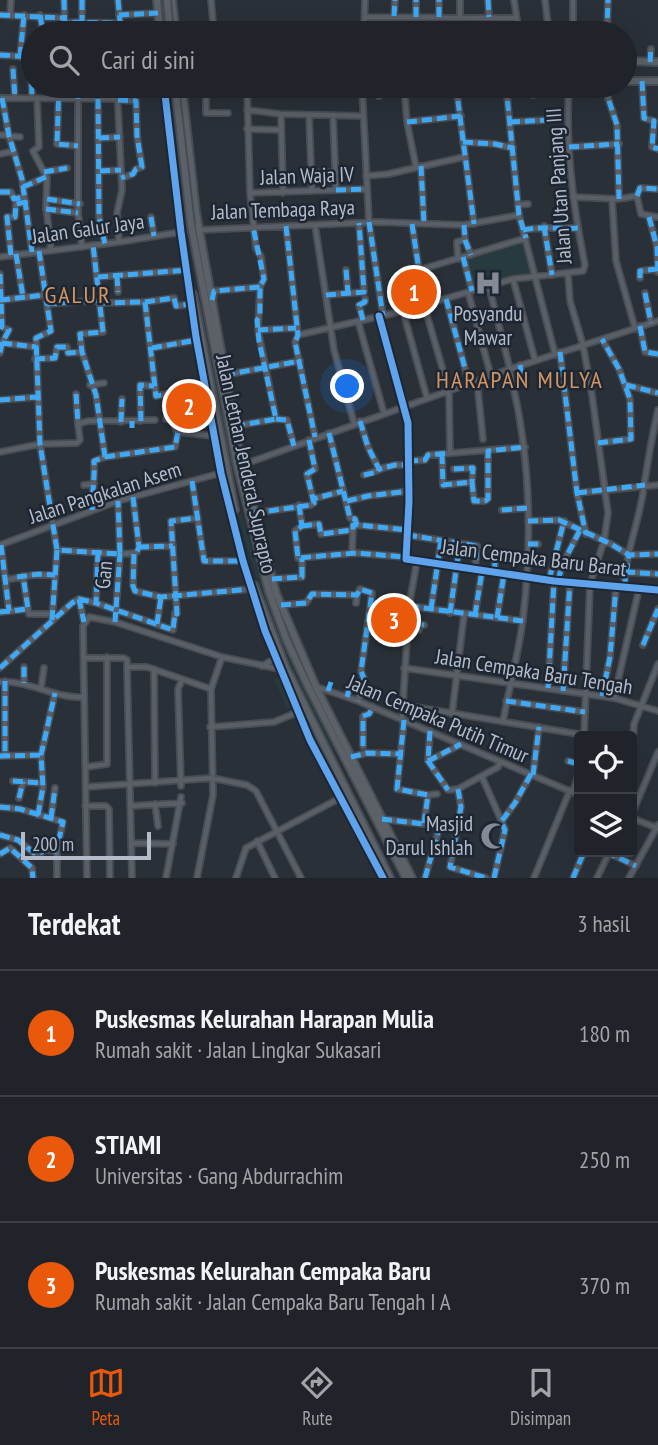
<!DOCTYPE html>
<html lang="id">
<head>
<meta charset="utf-8">
<style>
	body { margin:0; font-family:"PT Sans Narrow",sans-serif; background:#282c32; color:#f1f3f6 }
	.controls { position:absolute; right:21px; bottom:21px; display:grid; overflow:hidden; border-radius:7px; box-shadow:0 7px 28px #0002 }
	.controls button { width:63px; height:63px; display:grid; place-items:center; padding:0; border:0; border-bottom:2px solid #3d4147; background:#20242a; color:#f1f3f6; font:35px sans-serif }
	.scale { position:absolute; left:21px; bottom:18px; width:130px; box-sizing:border-box; padding-left:7px; border:4px solid #b4bcc9; border-top:0; font-size:19px; line-height:24px; white-space:nowrap; color:#b4bcc9; -webkit-text-stroke:5px #1d2633; paint-order:stroke }
	.you { position:absolute; left:348px; top:387px; width:24px; height:24px; margin:-18px; border:5px solid #fff; border-radius:50%; background:#1a73e8; box-shadow:0 0 0 10px #1a73e833 }
	.badge { display:grid; place-items:center; width:46px; height:46px; border-radius:50%; background:#ea580c; color:#fff; font-size:23px; font-weight:700 }
	.pin { position:absolute; translate:-50% -50%; border:4px solid #fff; box-shadow:0 2px 7px #0006 }
	.list { margin:0; padding:0; list-style:none }
	h2 { display:flex; justify-content:space-between; align-items:center; height:91px; margin:0; padding:0 28px; font-size:30px }
	h2 small { font-size:23px; font-weight:400; color:#a2a4a8 }
	.list li { display:grid; grid-template-columns:46px 1fr auto; gap:21px; align-items:center; box-sizing:border-box; height:126px; padding:0 28px; border-top:2px solid #3d4147 }
	.list b { display:block; font-size:26px; white-space:nowrap }
	.list p { margin:0; font-size:23px; white-space:nowrap; color:#a2a4a8 }
	.list em { font-size:23px; font-style:normal; color:#a2a4a8 }
	.icon { flex:none; width:38px; height:38px; fill:none; stroke:currentColor; stroke-width:2; stroke-linecap:round; stroke-linejoin:round }
	.map { position:relative; flex:none; width:658px; height:878px; overflow:hidden }
	.search { position:absolute; background:#20242a; box-shadow:0 7px 28px #0002; left:21px; right:21px; top:21px; height:77px; display:flex; align-items:center; gap:18px; box-sizing:border-box; padding:0 24px; border-radius:38px; color:#a2a4a8; font-size:26px }
	.sheet { height:469px; background:#20242a }
	nav { display:flex; justify-content:space-around; align-items:center; box-sizing:border-box; height:98px; border-top:2px solid #3d4147; background:#20242a; font-size:19px; color:#a2a4a8 }
	nav a { display:grid; justify-items:center; gap:4px }
	nav .on { color:#ea580c }
	.map>svg:first-child { display:block }
</style>
</head>
<body>
<div class="map">
<svg width="658" height="878" viewBox="0 0 658 878">
	<rect width="100%" height="100%" fill="#2a3038"/>
	<!-- green -->
	<path fill="#273a3e" d="M525 240 533 272 496 282 493 274 471 280 465 258Z
		M195 293H201L231 461 227 462Z
		M236 514 243 548 268 625 390 878H383L295 704 287 708 274 679 283 675 265 631 232 515Z
		M242 514C265 601 294 669 334 749L331 751C292 674 260 598 238 515Z"/>
	<g fill="none" stroke-linecap="round" stroke-linejoin="round">
		<defs>
			<path id="minor" d="M64 0 65 33
				M82 0V33
				M118 0 121 33
				M211 0 214 33
				M460 0V17
				M488 0 489 17
				M514 0 519 33
				M545 0 549 33
				M0 15 63 18 65 22 119 23
				M10 15 11 0
				M40 15 43 33
				M119 15 158 13
				M394 16 395 0
				M365 17 516 18
				M416 17V0
				M439 17V0
				M92 23 93 33
				M364 33 365 0
				M573 33V0
				M607 33 608 0
				M0 55 33 57
				M20 57 24 15
				M650 62 651 49
				M13 69 15 98
				M31 69 32 98
				M642 81 644 118 654 121 652 147 658 149
				M59 86 57 144 78 146
				M78 86V213L82 247
				M117 86 122 190 117 213 119 242
				M206 86V113H228
				M362 86 369 222 383 316
				M378 86 379 96
				M404 86 407 122 416 167
				M456 86 474 224
				M506 86 519 215 555 354
				M533 86V95
				M607 86 608 98 617 125 619 199
				M1 98 117 99
				M2 98 9 136 22 179 32 252
				M37 98 39 147 33 151 47 178 46 205 51 250
				M98 99 99 217 105 244
				M118 100 136 101 137 136 142 167 136 169 133 174 122 178
				M247 110 281 114 363 116
				M281 114 283 193
				M309 115 312 191
				M333 115 336 190
				M407 122 461 116
				M510 122 547 120
				M247 129 281 130
				M0 135H9
				M9 136 20 137
				M99 138 120 137
				M463 142 495 144 513 148
				M569 147 619 144
				M0 154 13 151
				M421 166 424 224
				M100 171 121 170
				M44 172 67 168
				M311 173 336 172
				M366 176 388 174 464 157
				M23 187 46 177
				M658 189 640 188 637 196 641 214 658 217
				M0 192H11L14 199 24 197
				M250 193 366 189
				M573 197 618 199 637 196
				M47 199 80 204
				M612 199 616 261 635 328
				M518 205 528 204
				M46 209 78 213
				M151 217 154 236
				M649 217 657 247 658 272
				M412 224 419 270
				M315 225 334 350 354 423
				M464 225 465 240 471 255
				M286 226 298 335 295 342 315 437
				M544 226 552 275
				M199 230 378 222 464 225 519 215
				M523 230C543 226 558 229 578 228
				M39 251 51 331 36 338 40 444 57 550
				M16 254 23 297
				M11 255 7 217H15L16 204 26 202
				M0 257 119 242 181 232
				M463 257 472 291
				M458 259 457 242 465 240
				M346 270 348 293
				M417 271 427 304
				M0 274 2 327 9 330 2 343 0 353
				M568 274 570 301 583 345 592 395 608 513 604 541 590 584 584 736
				M117 276 118 292
				M98 277 188 270
				M640 278V271L656 269
				M513 279 535 360
				M489 287 510 369
				M468 292 491 376
				M645 293 651 323
				M326 295 364 292 359 223
				M446 299 469 383
				M1 300 45 295
				M213 300 214 291 260 287
				M145 302 174 298 176 306 191 304
				M100 303 145 302 156 396 205 388
				M47 304 100 300
				M424 305 449 391 450 453
				M379 316 408 423 409 501 406 559 554 581 658 590
				M363 320 359 305 365 302V299
				M358 321 384 413
				M640 326 645 352 658 354
				M258 330 296 328
				M298 335 403 311 513 279 583 271 585 265C573 206 565 146 569 86
				M2 343 36 347
				M152 348 197 340
				M560 352 577 493 586 534
				M35 359 55 358 57 347H67L68 353 82 352
				M520 365 522 376
				M225 375 300 361
				M477 381 483 439
				M90 385 104 383
				M626 385 658 393
				M76 394 78 424
				M427 398 404 315 398 280 419 270 526 238
				M0 400 37 397
				M166 419H172L177 432 214 436
				M276 419 287 420 294 446
				M141 421 140 385 154 386
				M360 421 368 447 379 469 395 465H408
				M121 422 122 399
				M235 426 276 419 258 330 260 287 264 279 261 257 256 248 250 193 247 86
				M329 433 350 518 355 519 357 525 407 530
				M309 440 315 469 307 474 313 499
				M598 443 631 439 630 399 619 369 602 339
				M0 452 40 444 77 443 80 440 78 424 88 421 155 420
				M442 454 443 485 472 482 474 501H485L488 499V451
				M105 457 175 447 178 432
				M408 461 425 460 428 455 525 447
				M242 465 510 369 658 321
				M454 469 473 468 472 482
				M364 475 379 470
				M192 481 204 561H243
				M84 485 94 484
				M577 493 658 485
				M133 497 139 547 137 552 134 553 133 586 135 591 161 597 251 589
				M347 501 368 496 409 491
				M299 505 302 526 295 531 298 558 356 553 405 557
				M92 510C92 492 95 479 94 461L105 457 96 395 82 352 80 334 103 332 93 245
				M502 510 528 508
				M254 513 311 505 314 503 313 499 343 491
				M528 521 559 520 611 544 629 555 658 554
				M302 526 319 524 321 534 353 530V525H355
				M407 535 477 546 475 570
				M528 544H538
				M0 545 118 501 221 473
				M1 545 9 611
				M139 547 173 546
				M98 552 96 603 173 630 175 613 177 614 171 521 198 518
				M352 553 353 530
				M494 572 496 554
				M625 572 658 574
				M272 579 302 577V559
				M5 580 33 575H55
				M549 580 564 521
				M558 581 562 565 580 530
				M624 588C625 553 640 520 644 486 648 460 652 436 658 410
				M79 599 84 622
				M356 603 357 595
				M281 605 306 603 312 594 357 595 360 589 372 593 361 671 364 679 358 701
				M409 606 523 621
				M28 609 29 614H52
				M431 609 441 541
				M0 612 28 609 23 576
				M450 613 460 543
				M391 615 408 617
				M475 615 482 571
				M497 618 504 574
				M52 620 57 550 120 554 118 501
				M115 622 120 554 134 553
				M407 623 424 625
				M157 624 161 597
				M407 629 419 630
				M643 645 658 609
				M84 658H124L127 660V667H147L211 689
				M262 666 276 658
				M24 667V683
				M127 667 132 878
				M0 668 72 603 79 599 96 603
				M404 668 614 698 658 711
				M154 669 155 783
				M5 681V756
				M0 682C30 680 55 699 84 697
				M317 687 358 701 579 795
				M41 688 44 668
				M548 688 554 581
				M563 691 570 582
				M602 696 610 657 616 587
				M347 697 350 686
				M614 698 639 589
				M506 701 585 712
				M403 705 590 736
				M452 714 464 615
				M402 719 409 606 417 561
				M404 720 397 789 428 795 424 823
				M503 722C509 687 519 653 523 618 533 534 530 450 509 369
				M210 727 274 722 298 712
				M430 731 428 761 448 790 458 789 498 767 500 762
				M363 746V716L369 714 373 707
				M632 753 634 724 658 664
				M0 756 41 755
				M351 757 367 753 401 754
				M428 761 460 745
				M568 761 579 764
				M86 767 107 764V657
				M533 775 539 727
				M482 777 505 829 494 878
				M13 781 42 783
				M181 786 178 689 182 680
				M86 787 212 778 247 785 256 791 301 878
				M458 789 461 807 450 867 486 878
				M573 792 579 772
				M428 795 437 794
				M19 798 23 782
				M155 804 158 826
				M85 806H106L109 809 110 878
				M130 806 182 803
				M0 807 20 809 63 822 57 850V878
				M632 814 658 752
				M38 815 43 787 41 755 55 693
				M51 818 55 788
				M632 818 657 828
				M382 819 457 828
				M502 821 515 803 531 774
				M0 835 18 840 34 853 42 852 45 849 57 852
				M257 841 275 878
				M131 843 173 844
				M606 852 636 866
				M0 854 10 848 32 868 33 878
				M87 878 83 626 89 617 115 622 222 657 280 669
				M166 878 181 797
				M197 878 213 795 211 689 222 657
				M236 878 246 848 340 798
				M425 878 440 825
				M534 878 570 790
				M573 878 584 852
				M597 878 609 853
				M629 878 658 825"/>
			<path id="major" d="M157 0 160 33
				M172 0 176 33
				M625 61 658 62
				M625 81H658
				M164 86 181 232 196 337 221 473 243 561 265 631 310 740 383 878
				M182 86 196 212 240 456 276 593 316 687 412 878
				M191 225 237 465 269 592 287 641 308 686 406 878
				M193 294 235 510
				M254 585 286 668 390 878"/>
		</defs>
		<!-- minor casing -->
		<use href="#minor" stroke="#484c53" stroke-width="8"/>
		<!-- major casing -->
		<use href="#major" stroke="#484c55" stroke-width="10"/>
		<!-- minor -->
		<use href="#minor" stroke="#5a5e66" stroke-width="4.5"/>
		<!-- major -->
		<use href="#major" stroke="#5c6168" stroke-width="6"/>
		<defs>
			<path id="major-bridge" d="M167 0 170 33
				M175 86 191 225"/>
		</defs>
		<!-- major-bridge casing -->
		<use href="#major-bridge" stroke="#484c55" stroke-width="10" stroke-linecap="butt"/>
		<!-- major-bridge -->
		<use href="#major-bridge" stroke="#5c6168" stroke-width="6"/>
		<!-- quiet -->
		<path stroke="#3fa9f5" stroke-width="5" stroke-dasharray="10 5" stroke-linecap="butt" d="M64 0 65 33
			M82 0V33
			M118 0 121 33
			M488 0 489 17
			M0 15 63 18 65 22 119 23
			M40 15 43 33
			M119 15 158 13
			M394 16 395 0
			M416 17V0
			M439 17V0
			M607 33 608 0
			M0 55 33 57
			M20 57 24 15
			M650 62 651 49
			M13 69 15 98
			M31 69 32 98
			M642 81 644 118 654 121 652 147 658 149
			M59 86 57 144 78 146
			M378 86 379 96
			M456 86 474 224
			M506 86 519 215 526 238
			M533 86V95
			M607 86 608 98 617 125 619 199
			M2 98 9 136 22 179 32 252
			M78 99V86
			M98 99 99 217 105 244
			M118 100 136 101 137 136 142 167 136 169 133 174 121 178
			M407 122 461 116
			M510 122 547 120
			M99 138 120 137
			M463 142 495 144 513 148
			M569 147 619 144
			M421 166 424 224
			M100 171 121 170
			M44 172 67 168
			M23 187 46 177
			M336 190 366 189
			M0 192H11L14 199 24 197
			M637 196 640 188 658 189
			M47 199 80 204
			M46 209 78 213
			M151 217 154 236
			M649 217 657 247 658 272
			M369 222 383 316
			M412 224 419 270
			M464 225 465 240 471 255
			M286 226 298 335 295 342 315 437
			M544 226 552 275
			M523 230C543 226 558 229 578 228
			M39 251 51 331 36 338 40 444 57 550
			M16 254 23 297
			M11 255 7 217H15L16 204 26 202
			M463 257 472 291
			M346 270 348 293
			M417 271 427 304
			M0 274 2 327 9 330 2 343 0 353
			M117 276 118 292
			M98 277 188 270
			M640 278V271L657 269
			M645 293 651 323
			M326 295 364 292 359 223
			M446 299 469 383
			M0 300 45 295
			M212 300 214 291 260 287
			M145 302 174 298 176 306 191 304
			M100 303 145 302 156 396 205 388
			M47 304 100 300
			M363 320 359 305 365 302V299
			M640 326 645 352 658 354
			M258 330 296 328
			M2 343 36 347
			M152 348 197 340
			M560 352 577 493 586 534
			M35 359 55 358 57 347H67L68 353 82 352
			M520 365 522 376
			M225 375 300 361
			M626 385 658 393
			M76 394 78 424
			M0 400 37 397
			M276 419 287 420 294 446
			M132 421V428
			M141 421 140 385 154 386
			M360 421 368 447 379 469 395 465H408
			M121 422 122 399
			M235 426 276 419 259 341 257 320 260 316V287L264 279 253 227
			M329 433 350 518 355 519 357 525 407 530
			M309 440 315 469 307 474 313 499
			M598 443 631 439 630 399 619 369 602 339
			M442 454 443 485 472 482 474 501H485L488 499V451L525 447
			M105 457 175 447 178 432
			M408 461 425 460 428 455 450 453
			M454 469 473 468 472 482
			M364 475 378 472 379 469
			M192 481 204 561H243
			M577 493 645 485
			M133 497 139 547 137 552 134 553 133 586 135 591 161 597 251 589
			M347 501 368 496 409 491
			M299 505 302 526 295 531 298 558 356 553 405 557
			M92 510C92 492 95 479 94 461L105 457 96 395 82 352 80 334 103 332 93 245
			M502 510 528 508
			M254 513 311 505 314 503 313 499 343 491
			M528 521 559 520 611 544 629 555 658 554
			M302 526 319 524 321 534 353 530V525H355
			M407 535 477 546 475 570
			M528 544H538
			M1 545 9 611
			M139 547 173 546
			M98 552 96 603 173 630 175 613 177 614 171 521 198 518
			M494 572 496 554
			M625 572 658 574
			M17 577 39 574 55 575
			M272 579 302 577V558
			M549 580 564 521
			M558 581 562 565 580 530
			M624 588 629 555
			M79 599 84 622
			M281 605 306 603 312 594 357 595 360 589 372 593 361 671 364 679 358 701
			M409 606 523 621
			M431 609 441 541
			M0 612 28 609 23 576
			M450 613 460 543
			M391 615 408 617
			M475 615 482 571
			M497 618 504 574
			M52 620 57 550 120 554 118 501
			M115 622 120 554 127 553
			M407 623 424 625
			M157 624 161 597
			M643 645 658 609
			M24 667V683
			M0 668 72 603 79 599 96 603
			M5 681V756
			M548 688 554 581
			M328 691 331 682
			M563 691 570 582
			M602 696 610 657 616 587
			M347 697 350 686
			M506 701 585 712
			M404 720 397 789 428 795 424 823
			M430 731 428 761 448 790
			M584 735 590 736
			M363 746V716L369 714 373 707
			M632 747H633
			M0 756 41 755
			M351 757 367 753 401 754
			M428 761 461 744
			M568 761 579 764
			M533 775 539 727
			M13 781 42 783
			M458 789 461 807 450 867 486 878
			M19 798 23 782
			M0 807 20 809 63 822 59 839
			M38 815 43 787 41 755 55 693
			M51 818 55 788
			M382 819 457 828
			M0 835 18 840 34 853 42 852 45 849 57 852
			M606 852 636 866
			M0 854 10 848 32 868 33 878
			M425 878 440 825
			M494 878 505 830 501 822 515 803 531 774
			M573 878 584 852"/>
		<defs>
			<path id="cycleway" d="M164 86 181 232 196 337 221 473 243 561 265 631 310 740 383 878
				M379 316 408 423 409 501 406 559 554 581 658 590"/>
		</defs>
		<!-- cycleway casing -->
		<use href="#cycleway" stroke="#1d2633" stroke-width="11"/>
		<!-- cycleway -->
		<use href="#cycleway" stroke="#60a3ed" stroke-width="7"/>
	</g>
	<!-- icons -->
	<defs>
		<symbol id="hospital-bare" viewBox="-9 -9 18 18"><path d="M-5-5h3v3.5h4V-5h3V5h-3V1.5h-4V5h-3Z" fill="#848b96" stroke="#1d2633" stroke-width="2.5" paint-order="stroke"/></symbol>
		<symbol id="mosque-bare" viewBox="-9 -9 18 18"><path d="M3.5-4.9A6 6 0 1 0 3.5 4.9A5 5 0 1 1 3.5-4.9Z" fill="#848b96" stroke="#1d2633" stroke-width="2.5" paint-order="stroke"/></symbol>
	</defs>
	<g fill-rule="evenodd">
		<use href="#hospital-bare" x="469" y="264" width="38" height="38"/>
		<use href="#mosque-bare" x="475" y="817" width="38" height="38"/>
	</g>
	<g text-anchor="middle" stroke-width="5" stroke-linejoin="round" paint-order="stroke">
		<!-- street labels -->
		<g font-size="21" fill="#b4bcc9" stroke="#1d2633">
			<text transform="translate(307 176) rotate(-2)" y="7">Jalan Waja IV</text>
			<text transform="translate(559 186) rotate(-94)" y="7">Jalan Utan Panjang III</text>
			<text transform="translate(283 210) rotate(-2)" y="7">Jalan Tembaga Raya</text>
			<text transform="translate(88 229) rotate(-8)" y="7">Jalan Galur Jaya</text>
			<text transform="translate(246 464) rotate(78)" y="7">Jalan Letnan Jenderal Suprapto</text>
			<text transform="translate(105 493) rotate(-18)" y="7">Jalan Pangkalan Asem</text>
			<text transform="translate(534 558) rotate(7)" y="7">Jalan Cempaka Baru Barat</text>
			<text transform="translate(104 575) rotate(-85)" y="7">Gan</text>
			<text transform="translate(534 672) rotate(9)" y="7">Jalan Cempaka Baru Tengah</text>
			<text transform="translate(438 719) rotate(23)" y="7">Jalan Cempaka Putih Timur</text>
		</g>
		<!-- poi labels -->
		<g font-size="21" fill="#b4bcc9" stroke="#1d2633">
			<text x="488" y="321">Posyandu<tspan x="488" dy="24">Mawar</tspan></text>
			<text x="473" y="831" text-anchor="end">Masjid<tspan x="473" dy="24">Darul Ishlah</tspan></text>
		</g>
		<!-- quarter labels -->
		<g font-size="24" letter-spacing="2" fill="#d59563" stroke="#1d2633">
			<text x="78" y="303">GALUR</text>
			<text x="520" y="388">HARAPAN MULYA</text>
		</g>
	</g>
</svg>
<div class="controls">
<button><svg class="icon" aria-label="locate" viewBox="0 0 24 24"><circle cx="12" cy="12" r="6"/><path d="M12 2v4M12 18v4M2 12h4M18 12h4"/></svg></button>
<button><svg class="icon" aria-label="layers" viewBox="0 0 24 24"><path d="M12 4l9 5-9 5-9-5zM3 14l9 5 9-5"/></svg></button>
</div>
<div class="scale">200 m</div>
<div class="you"></div>
<div class="pin badge" style="left:414px;top:292px">1</div>
<div class="pin badge" style="left:189px;top:406px">2</div>
<div class="pin badge" style="left:394px;top:620px">3</div>
<div class="search"><svg class="icon" aria-label="search" viewBox="0 0 24 24"><circle cx="10" cy="10" r="6"/><path d="M15 15l6 6"/></svg>Cari di sini</div>
</div>
<section class="sheet">
<h2>Terdekat<small>3 hasil</small></h2>
<ul class="list">
<li><span class="badge">1</span><div><b>Puskesmas Kelurahan Harapan Mulia</b><p>Rumah sakit · Jalan Lingkar Sukasari</p></div><em>180 m</em></li>
<li><span class="badge">2</span><div><b>STIAMI</b><p>Universitas · Gang Abdurrachim</p></div><em>250 m</em></li>
<li><span class="badge">3</span><div><b>Puskesmas Kelurahan Cempaka Baru</b><p>Rumah sakit · Jalan Cempaka Baru Tengah I A</p></div><em>370 m</em></li>
</ul>
</section>
<nav>
<a class="on"><svg class="icon" aria-label="map" viewBox="0 0 24 24"><path d="M3 6l6-2 6 2 6-2v14l-6 2-6-2-6 2zM9 4v14M15 6v14"/></svg>Peta</a>
<a><svg class="icon" aria-label="directions" viewBox="0 0 24 24"><path d="M12 3l9 9-9 9-9-9zM9 14v-3h6M13 9l2 2-2 2"/></svg>Rute</a>
<a><svg class="icon" aria-label="saved" viewBox="0 0 24 24"><path d="M7 4h10v16l-5-4-5 4z"/></svg>Disimpan</a>
</nav>
</body>
</html>
